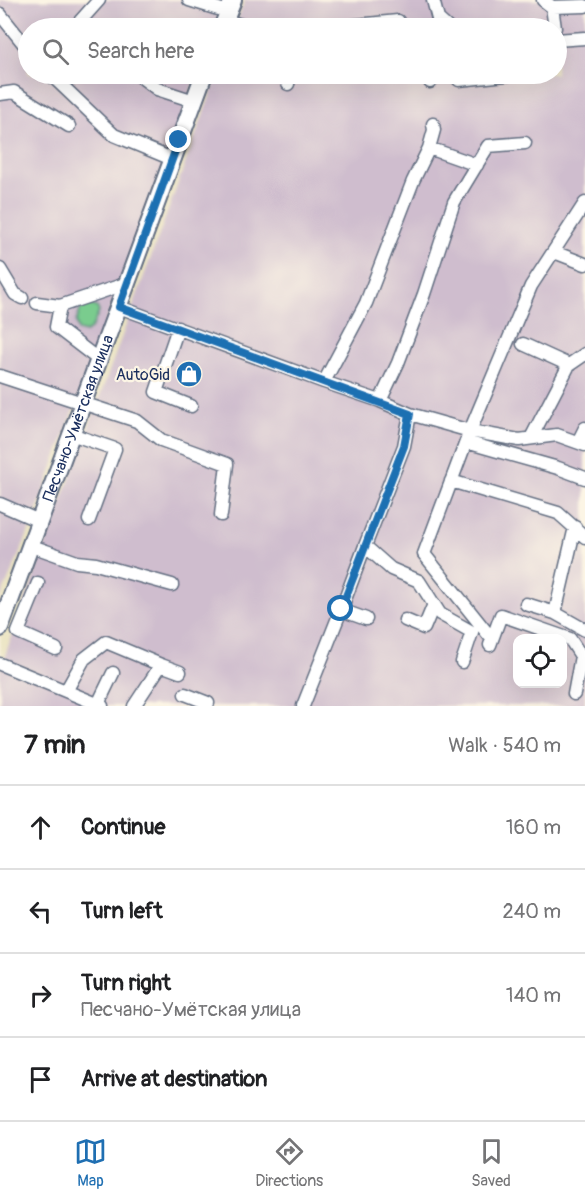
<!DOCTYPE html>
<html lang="en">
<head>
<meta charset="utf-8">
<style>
	body { margin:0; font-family:Pangolin,sans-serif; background:#f6f6f6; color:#202124 }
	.controls { position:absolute; right:18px; bottom:18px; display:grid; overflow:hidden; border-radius:12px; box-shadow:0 6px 24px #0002 }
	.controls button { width:54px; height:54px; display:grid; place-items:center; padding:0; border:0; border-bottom:2px solid #e0e0e0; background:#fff; color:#202124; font:30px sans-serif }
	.stop { position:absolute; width:18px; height:18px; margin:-14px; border:4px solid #1f6fb2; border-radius:50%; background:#fff }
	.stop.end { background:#1f6fb2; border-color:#fff; box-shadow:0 2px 6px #0008 }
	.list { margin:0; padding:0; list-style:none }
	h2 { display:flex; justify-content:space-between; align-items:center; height:78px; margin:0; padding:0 24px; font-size:26px }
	h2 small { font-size:20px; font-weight:400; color:#757577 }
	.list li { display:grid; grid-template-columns:39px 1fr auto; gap:18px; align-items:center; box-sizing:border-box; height:84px; padding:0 24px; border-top:2px solid #e0e0e0 }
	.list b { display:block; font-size:22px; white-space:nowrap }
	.list p { margin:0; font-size:20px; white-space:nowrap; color:#757577 }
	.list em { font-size:20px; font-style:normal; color:#757577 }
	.icon { flex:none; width:33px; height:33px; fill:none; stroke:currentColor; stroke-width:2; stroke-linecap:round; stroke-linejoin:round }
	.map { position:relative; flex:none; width:585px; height:706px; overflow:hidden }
	.search { position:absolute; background:#fff; box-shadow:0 6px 24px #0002; left:18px; right:18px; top:18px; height:66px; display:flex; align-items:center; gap:15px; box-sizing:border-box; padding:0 21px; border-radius:33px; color:#757577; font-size:22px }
	.sheet { height:414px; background:#fff }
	nav { display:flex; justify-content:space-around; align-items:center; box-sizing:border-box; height:84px; border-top:2px solid #e0e0e0; background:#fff; font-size:16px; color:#757577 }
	nav a { display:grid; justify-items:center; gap:3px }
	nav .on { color:#1f6fb2 }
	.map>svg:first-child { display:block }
</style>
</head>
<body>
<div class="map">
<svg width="585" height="706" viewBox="0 0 585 706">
	<rect width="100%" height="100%" fill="#fcf5e5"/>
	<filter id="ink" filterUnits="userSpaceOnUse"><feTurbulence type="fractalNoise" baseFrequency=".0167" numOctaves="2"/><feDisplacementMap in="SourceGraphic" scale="12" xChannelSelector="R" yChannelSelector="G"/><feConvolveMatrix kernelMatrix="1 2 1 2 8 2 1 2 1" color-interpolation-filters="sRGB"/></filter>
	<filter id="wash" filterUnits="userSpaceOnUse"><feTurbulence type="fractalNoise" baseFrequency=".008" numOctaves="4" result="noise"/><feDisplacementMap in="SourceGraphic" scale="24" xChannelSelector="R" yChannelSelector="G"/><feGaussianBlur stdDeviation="1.35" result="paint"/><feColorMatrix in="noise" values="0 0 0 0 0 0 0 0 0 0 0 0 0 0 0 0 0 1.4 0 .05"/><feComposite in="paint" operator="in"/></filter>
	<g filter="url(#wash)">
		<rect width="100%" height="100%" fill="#eae3c1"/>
		<!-- industrial -->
		<path fill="#cfbdce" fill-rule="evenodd" d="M0 0H225L214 28H28V74H197L30 529 0 599Z
			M245 0H585V706H0V669L218 74H556V28H234ZM518 638H562V684H518Z"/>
		<!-- green -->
		<path fill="#7acc8e" stroke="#4a7e76" stroke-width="1.5" d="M88 304 97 307 99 312 91 329 86 332 78 330 76 322 81 308Z"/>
	</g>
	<g filter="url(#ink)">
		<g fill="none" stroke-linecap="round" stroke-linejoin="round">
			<defs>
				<path id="minor" d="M189 0 228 12
					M433 0 438 19 448 28
					M543 0 552 7 585 6
					M552 7 555 28
					M0 14 28 49
					M225 20 250 28
					M74 28 99 0
					M326 28 398 21
					M556 40 585 38
					M50 74 114 135 172 159
					M137 74 157 89 194 101
					M459 80 515 74
					M430 82 440 74
					M288 84 290 74
					M0 94 14 92 69 126
					M433 124 434 130 429 148 477 165
					M585 203 531 286 470 431 519 440 557 435 585 445
					M554 252 585 264
					M0 269 15 294 22 298
					M37 303 60 306
					M119 307 324 382
					M178 328 156 392 191 406
					M523 344 569 365 531 438
					M99 360 56 327 60 306 128 283
					M569 365 585 354
					M0 376 137 421 161 440 227 464 221 515
					M380 401 324 382 366 303 413 181 429 148
					M410 414 380 401 398 363 424 294 454 202 488 146 525 143
					M71 434 115 449 89 520
					M466 442 558 468 585 478
					M578 442 585 428
					M451 481 558 513 585 537
					M0 504 39 521
					M575 527 555 613 585 630
					M29 545 77 562 96 564 172 585
					M365 546 341 610 366 619
					M38 583 18 632 56 649
					M526 604 555 613
					M405 620 424 628 434 604
					M490 645 501 615 570 639 581 656 574 694
					M462 662 472 632 440 614 419 581 391 569 365 546 404 446 410 414 470 431 424 554 492 639
					M0 664 102 706
					M161 665 180 672
					M66 691 84 659 106 642 161 665 134 706
					M185 694 208 703 207 706
					M98 704 113 673
					M303 706 341 610"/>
				<g id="major">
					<path d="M222 28 233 0"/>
					<path id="s1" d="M0 628 204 74"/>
				</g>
			</defs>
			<!-- minor casing -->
			<use href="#minor" stroke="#636e81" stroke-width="15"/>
			<!-- major casing -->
			<use href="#major" stroke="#636e81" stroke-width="20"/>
			<!-- minor -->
			<use href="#minor" stroke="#fff" stroke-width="12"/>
			<!-- major -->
			<use href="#major" stroke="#fff" stroke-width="16"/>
		</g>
	</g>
	<g fill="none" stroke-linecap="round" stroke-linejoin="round" filter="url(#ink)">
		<!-- route -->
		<path stroke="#1f6fb2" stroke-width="8" d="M179 140 119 307 410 414 404 446 341 609"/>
	</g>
	<!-- icons -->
	<defs>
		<symbol id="shop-disc" viewBox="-11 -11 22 22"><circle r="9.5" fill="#1f6fb2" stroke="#fcf5e5"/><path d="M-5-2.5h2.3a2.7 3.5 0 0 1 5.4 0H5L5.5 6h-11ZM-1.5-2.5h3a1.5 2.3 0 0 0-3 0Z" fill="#fff"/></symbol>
	</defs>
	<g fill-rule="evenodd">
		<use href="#shop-disc" x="174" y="359" width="30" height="30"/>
	</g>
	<g text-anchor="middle" stroke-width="4.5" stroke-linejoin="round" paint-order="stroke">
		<!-- poi labels -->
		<g font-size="16" fill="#1b2f5e" stroke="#fcf5e5" text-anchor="end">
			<text x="170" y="380">AutoGid</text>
		</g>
		<!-- street labels -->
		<g font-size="16" fill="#1b2f5e" stroke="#fcf5e5">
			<text dy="6" stroke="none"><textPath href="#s1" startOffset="224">Песчано-Умётская улица</textPath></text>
		</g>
	</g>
</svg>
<div class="controls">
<button><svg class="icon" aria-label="locate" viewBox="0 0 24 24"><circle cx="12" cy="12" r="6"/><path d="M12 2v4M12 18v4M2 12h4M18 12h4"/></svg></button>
</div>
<div class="stop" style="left:341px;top:609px"></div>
<div class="stop end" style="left:179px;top:140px"></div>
<div class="search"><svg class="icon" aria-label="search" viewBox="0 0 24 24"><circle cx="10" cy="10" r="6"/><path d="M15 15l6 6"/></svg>Search here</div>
</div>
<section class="sheet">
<h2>7 min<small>Walk · 540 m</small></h2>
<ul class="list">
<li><svg class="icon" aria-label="ahead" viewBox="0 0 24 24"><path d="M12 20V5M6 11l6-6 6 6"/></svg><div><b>Continue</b></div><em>160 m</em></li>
<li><svg class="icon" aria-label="left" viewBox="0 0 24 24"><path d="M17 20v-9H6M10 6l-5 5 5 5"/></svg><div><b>Turn left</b></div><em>240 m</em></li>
<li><svg class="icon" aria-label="right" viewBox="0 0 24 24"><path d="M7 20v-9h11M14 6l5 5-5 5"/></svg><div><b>Turn right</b><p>Песчано-Умётская улица</p></div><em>140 m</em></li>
<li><svg class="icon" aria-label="arrive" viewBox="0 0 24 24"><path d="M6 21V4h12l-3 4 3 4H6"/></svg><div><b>Arrive at destination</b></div></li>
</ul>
</section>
<nav>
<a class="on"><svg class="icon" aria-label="map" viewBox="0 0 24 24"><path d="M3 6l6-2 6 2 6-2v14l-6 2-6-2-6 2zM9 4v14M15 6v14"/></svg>Map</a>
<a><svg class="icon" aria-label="directions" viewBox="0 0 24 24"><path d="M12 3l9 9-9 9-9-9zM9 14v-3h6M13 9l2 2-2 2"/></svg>Directions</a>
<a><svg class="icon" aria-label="saved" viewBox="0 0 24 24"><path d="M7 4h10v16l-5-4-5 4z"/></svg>Saved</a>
</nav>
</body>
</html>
